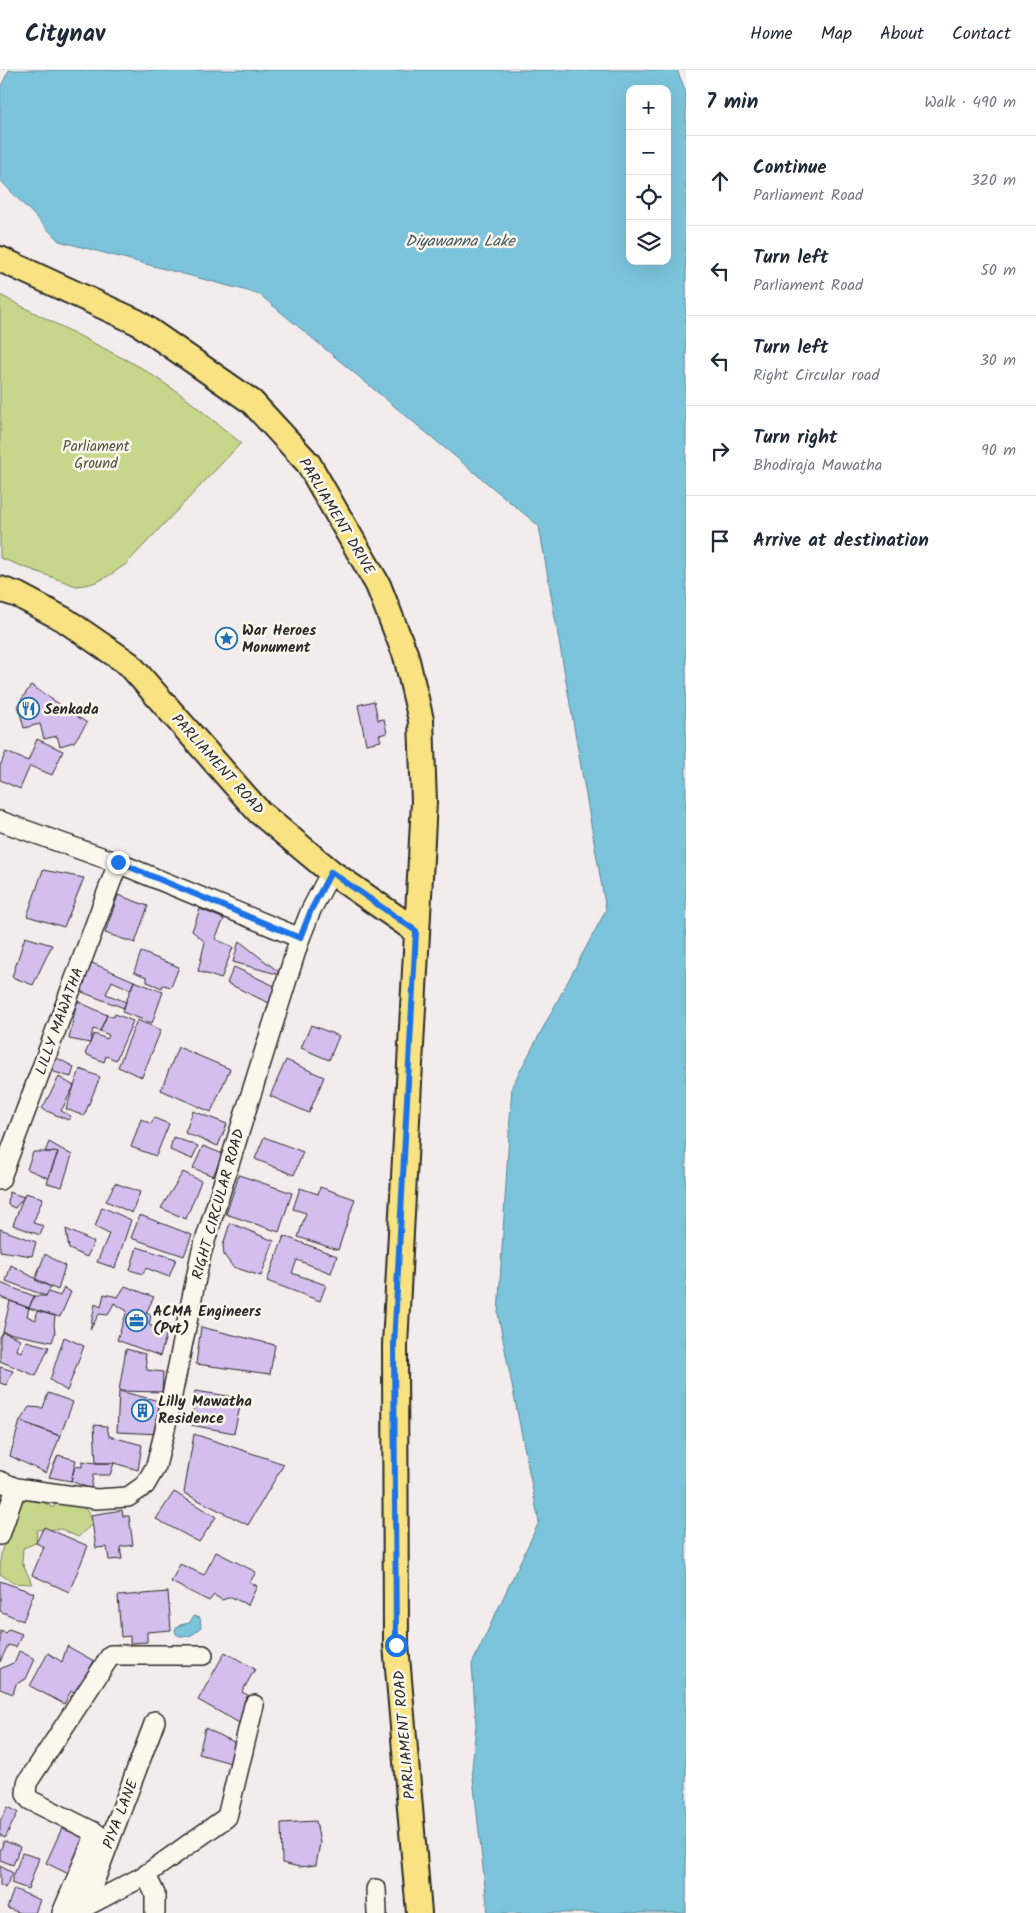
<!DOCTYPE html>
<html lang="en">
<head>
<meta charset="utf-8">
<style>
	body { margin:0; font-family:Kalam,sans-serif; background:#f6f6f7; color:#1f2937 }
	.controls { position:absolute; right:15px; top:15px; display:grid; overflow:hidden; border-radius:10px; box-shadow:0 5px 20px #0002 }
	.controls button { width:45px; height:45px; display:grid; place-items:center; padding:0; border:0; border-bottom:1px solid #e0e1e3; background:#fff; color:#1f2937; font:25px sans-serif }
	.stop { position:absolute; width:15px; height:15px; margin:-11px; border:4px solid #1a73e8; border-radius:50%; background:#fff }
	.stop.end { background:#1a73e8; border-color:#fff; box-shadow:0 1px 5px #0008 }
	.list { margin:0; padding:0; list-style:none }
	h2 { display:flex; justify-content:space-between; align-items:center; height:65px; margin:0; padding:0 20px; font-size:21px }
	h2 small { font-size:16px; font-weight:400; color:#747a83 }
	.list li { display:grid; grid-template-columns:32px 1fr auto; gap:15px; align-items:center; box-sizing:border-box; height:90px; padding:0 20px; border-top:1px solid #e0e1e3 }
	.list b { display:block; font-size:19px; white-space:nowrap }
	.list p { margin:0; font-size:16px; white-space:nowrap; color:#747a83 }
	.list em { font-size:16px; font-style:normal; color:#747a83 }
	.icon { flex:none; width:28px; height:28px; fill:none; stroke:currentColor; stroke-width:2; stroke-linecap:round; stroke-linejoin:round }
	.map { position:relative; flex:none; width:686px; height:1843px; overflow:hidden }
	header { display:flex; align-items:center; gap:30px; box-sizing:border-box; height:70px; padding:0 25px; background:#fff; border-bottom:1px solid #e0e1e3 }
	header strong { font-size:24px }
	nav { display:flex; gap:28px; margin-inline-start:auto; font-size:18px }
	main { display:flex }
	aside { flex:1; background:#fff }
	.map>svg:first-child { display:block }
</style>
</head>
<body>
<header>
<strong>Citynav</strong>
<nav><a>Home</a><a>Map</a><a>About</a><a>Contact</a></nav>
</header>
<main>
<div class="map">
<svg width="686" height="1843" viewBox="0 0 686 1843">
	<rect width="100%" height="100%" fill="#f3ecec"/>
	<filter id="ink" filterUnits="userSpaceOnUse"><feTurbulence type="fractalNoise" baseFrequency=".02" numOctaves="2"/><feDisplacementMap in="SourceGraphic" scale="10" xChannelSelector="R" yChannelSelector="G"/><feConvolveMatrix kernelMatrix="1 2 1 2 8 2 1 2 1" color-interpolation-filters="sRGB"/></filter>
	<g filter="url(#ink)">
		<!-- green -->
		<path fill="#c6d78b" stroke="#78815b" d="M0 225 140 297 182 325 241 373 126 494C109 506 97 515 76 516L0 488Z
			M37 1428 53 1438 57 1429C77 1431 86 1432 92 1454L78 1467 61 1459 37 1460 36 1473 23 1478 22 1492 32 1514 13 1513 0 1504C0 1490 0 1473 11 1465L19 1432Z"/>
		<!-- water -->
		<path fill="#7bc4dc" stroke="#5b8795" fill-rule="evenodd" d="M9 0H677L686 22V1843H488L472 1699 476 1655 472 1594 539 1452 498 1244 512 1016 606 840 539 456 259 224 59 171 0 110V18ZM630 19H667V191H630Z
			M194 1546 200 1548 201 1557C194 1565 186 1570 176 1564L175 1559 180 1555 189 1553Z"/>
		<!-- building -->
		<path fill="#d3beee" stroke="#2b2b2b" d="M31 615 87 653 74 672 60 676 57 666 44 669 40 654 24 658 18 635Z
			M374 631 378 650 384 649 387 663 379 665 381 671 366 674 358 635Z
			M37 669 63 681 52 705 30 696 20 719 0 710V696L6 682 28 691Z
			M43 800 84 808 64 857 27 846Z
			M118 825 148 836 135 873 105 863Z
			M200 839 224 849 215 869 233 877 221 909 198 901 205 872 192 861Z
			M25 867 52 875 33 915 12 907Z
			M239 871 284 906 233 892Z
			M141 882 179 897 171 917 163 915 162 918 147 912V907L134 902Z
			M90 892 134 911 131 920 112 911 106 924 126 932 124 938 79 921Z
			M234 897 281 919 273 935 227 913Z
			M134 911 163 922 152 953 122 942Z
			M77 931 107 945 100 961 93 959 90 973 69 969Z
			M115 944 133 951 116 990 106 986 104 992 85 984 94 964 107 969 109 965 100 961 107 945 114 947Z
			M137 950 161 960 142 1007 118 997Z
			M311 955 339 966 329 990 301 978Z
			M178 977 230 999 211 1042 161 1020Z
			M57 988 74 997 71 1007 51 1001Z
			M286 990 324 1007 309 1043 270 1026Z
			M80 999 100 1007 84 1046 66 1039Z
			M59 1007 74 1016 61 1041 71 1046 68 1050 42 1039Z
			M193 1041 227 1054 218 1076 185 1063Z
			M154 1048 169 1054 156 1086 131 1077 141 1049 151 1054Z
			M173 1067 198 1076 192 1089 170 1080Z
			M264 1067 303 1082 294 1105 255 1089Z
			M49 1072 72 1085 62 1117 47 1113 58 1082H45Z
			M203 1076 223 1084 213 1106 193 1098Z
			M33 1082H58L48 1108 27 1099Z
			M183 1102 201 1111 186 1149 161 1138Z
			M239 1105 292 1123 279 1162 226 1144Z
			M115 1113 140 1122 132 1143 106 1131Z
			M320 1117 355 1129 338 1180 298 1167 306 1143 293 1139 300 1118 318 1124Z
			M9 1122 24 1127 15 1138 8 1135Z
			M25 1123 43 1128 33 1153 44 1156 40 1165 13 1155Z
			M102 1137 131 1150 115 1198 97 1192 109 1164 95 1157Z
			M140 1145 192 1165 184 1186 131 1168Z
			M230 1153 274 1171 261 1206 233 1197 224 1185 223 1175Z
			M0 1159 36 1172 32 1186 0 1181Z
			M66 1159 94 1172 87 1187 69 1179Z
			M284 1166 337 1186 331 1203 297 1190 292 1203 326 1215 320 1231 267 1211Z
			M137 1177 176 1189 169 1207 146 1198 143 1204 130 1200Z
			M45 1184 65 1196 58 1220 35 1210Z
			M11 1195 51 1217 46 1226 6 1211Z
			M0 1213 34 1226 29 1238 0 1227Z
			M125 1216 154 1227 146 1243 151 1245 149 1255 167 1263 160 1286 117 1270 127 1241 114 1233 108 1245 99 1244 90 1260 95 1234 101 1237 104 1224 118 1227Z
			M64 1218 71 1222 60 1247 29 1238 34 1226H46L48 1222 60 1226Z
			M10 1231 29 1238 27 1246 36 1250 37 1241 55 1246 54 1255 55 1263 52 1272 3 1262Z
			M201 1257 275 1275 270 1304 196 1294Z
			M3 1262 20 1269 16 1280 21 1282 26 1271 49 1277 36 1306 0 1291V1267Z
			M64 1267 84 1276 67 1321 50 1310Z
			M126 1279 145 1284 147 1300 163 1302 162 1322 119 1321Z
			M0 1297 13 1301 6 1315 0 1313Z
			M119 1321 167 1333 161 1364 117 1362Z
			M195 1321 242 1328 234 1363 191 1355Z
			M48 1323 73 1332 60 1366 20 1351 29 1337 43 1338Z
			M20 1351 60 1366 46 1403 10 1386Z
			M94 1355 107 1356 109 1366 142 1375 138 1400 114 1393H96Z
			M194 1364 284 1394 248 1455 184 1423Z
			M58 1385 76 1390 71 1411 49 1407Z
			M82 1391 96 1393H114L110 1405H93L91 1419 71 1411 75 1396 82 1397Z
			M174 1422 216 1447 199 1472 156 1449Z
			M122 1440 123 1446H129L133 1475 120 1477 122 1489 109 1490 107 1477 96 1478 91 1445Z
			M44 1457 88 1476 69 1522 32 1505 44 1477 36 1473Z
			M216 1482 256 1502 250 1512 257 1516 248 1535 231 1527 222 1530 214 1525 209 1531 171 1512 180 1494 204 1505Z
			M0 1511 34 1523 23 1551 0 1541Z
			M168 1522 171 1560 147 1562V1572L130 1573V1566L121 1567 118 1526Z
			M9 1559 22 1564 16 1577 8 1575 0 1592V1561L5 1563Z
			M67 1576 94 1591 76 1622 71 1621 64 1634 30 1616 48 1583 62 1592Z
			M19 1581 35 1589 26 1609 16 1614 13 1624 0 1619V1599L15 1592Z
			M225 1582 255 1599 242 1622 257 1630 243 1655 198 1630Z
			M205 1658 238 1674 234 1694 199 1684Z
			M8 1737 18 1742 5 1768 0 1765V1751Z
			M316 1751 320 1773 316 1795 300 1797 282 1793 281 1753Z
			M62 1758 88 1770 71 1805 46 1793Z
			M4 1771 20 1777 13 1795 0 1790V1781Z
			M22 1783 39 1788 28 1819 11 1813Z
			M0 1796 13 1803 5 1818 0 1815Z
			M14 1819 40 1830 35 1843H20L7 1838Z"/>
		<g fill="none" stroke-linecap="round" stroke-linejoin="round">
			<defs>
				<path id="minor" d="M0 751 118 793 300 868
					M0 1110 118 793
					M0 1411 16 1418 96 1429 128 1427 145 1415 156 1396 164 1364 201 1184 300 868 311 840 331 802
					M0 1465 16 1418
					M144 1806 147 1807 155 1824V1843
					M376 1819 377 1843
					M85 1836 155 1651
					M62 1843 96 1763 30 1730 26 1724 27 1713 111 1585H203
					M73 1843 144 1806 227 1747 254 1635"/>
				<path id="major" d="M0 189 137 252 252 332 308 393 378 515 406 586 421 650 424 732 395 1275 396 1575 419 1843
					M0 519 18 525 65 550 129 594 259 742 331 802 416 861"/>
			</defs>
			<!-- minor casing -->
			<use href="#minor" stroke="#2b2b2b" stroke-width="22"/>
			<!-- major casing -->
			<use href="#major" stroke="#2b2b2b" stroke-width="28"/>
			<!-- minor -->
			<use href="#minor" stroke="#fbf7ec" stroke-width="19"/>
			<!-- major -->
			<use href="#major" stroke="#f8e281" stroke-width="24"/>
		</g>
	</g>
	<g fill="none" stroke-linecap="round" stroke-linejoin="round" filter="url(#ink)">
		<!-- route -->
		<path stroke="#1a73e8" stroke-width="6" d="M118 792 300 868 311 840 331 802 416 861 394 1275 396 1575"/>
	</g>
	<!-- icons -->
	<defs>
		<symbol id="sight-ring" viewBox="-11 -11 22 22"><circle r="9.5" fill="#fbf7ec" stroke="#1f6fb2" stroke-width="1.5"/><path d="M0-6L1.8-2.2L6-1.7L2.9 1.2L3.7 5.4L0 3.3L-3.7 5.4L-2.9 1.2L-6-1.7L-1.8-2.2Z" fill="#1f6fb2"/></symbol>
		<symbol id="restaurant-ring" viewBox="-11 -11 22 22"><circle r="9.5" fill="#fbf7ec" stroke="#1f6fb2" stroke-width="1.5"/><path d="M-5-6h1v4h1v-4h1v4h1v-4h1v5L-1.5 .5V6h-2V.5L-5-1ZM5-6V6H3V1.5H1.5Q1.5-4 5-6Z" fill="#1f6fb2"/></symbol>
		<symbol id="office-ring" viewBox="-11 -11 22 22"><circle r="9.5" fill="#fbf7ec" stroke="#1f6fb2" stroke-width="1.5"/><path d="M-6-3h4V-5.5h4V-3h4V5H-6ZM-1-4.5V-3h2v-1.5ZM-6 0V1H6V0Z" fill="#1f6fb2"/></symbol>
		<symbol id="building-ring" viewBox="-11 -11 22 22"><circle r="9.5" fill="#fbf7ec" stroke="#1f6fb2" stroke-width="1.5"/><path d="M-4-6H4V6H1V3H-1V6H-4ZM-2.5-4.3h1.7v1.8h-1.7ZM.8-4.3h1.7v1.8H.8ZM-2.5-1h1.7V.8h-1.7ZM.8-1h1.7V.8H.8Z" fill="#1f6fb2"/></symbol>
	</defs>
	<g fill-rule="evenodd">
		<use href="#sight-ring" x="214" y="556" width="25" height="25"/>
		<use href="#restaurant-ring" x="16" y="626" width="25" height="25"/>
		<use href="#office-ring" x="124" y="1238" width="25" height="25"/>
		<use href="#building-ring" x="130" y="1328" width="25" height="25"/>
	</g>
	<g text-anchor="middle" stroke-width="5" stroke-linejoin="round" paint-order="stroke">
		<!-- park labels -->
		<g font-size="15" fill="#525643" stroke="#fbf7ec">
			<text x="96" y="381">Parliament<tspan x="96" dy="17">Ground</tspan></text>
		</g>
		<!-- street labels -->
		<g font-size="15" fill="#2b2b2b" stroke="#fbf7ec">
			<text transform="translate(337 446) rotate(59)" y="5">PARLIAMENT DRIVE</text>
			<text transform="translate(218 694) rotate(48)" y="5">PARLIAMENT ROAD</text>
			<text transform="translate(59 951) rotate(-70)" y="5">LILLY MAWATHA</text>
			<text transform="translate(218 1134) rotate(-74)" y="5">RIGHT CIRCULAR ROAD</text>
			<text transform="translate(404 1665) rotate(-95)" y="5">PARLIAMENT ROAD</text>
			<text transform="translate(120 1744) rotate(-69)" y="5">PIYA LANE</text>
		</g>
		<!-- poi labels -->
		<g font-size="15" font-weight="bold" fill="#2b2b2b" stroke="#fbf7ec" text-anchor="start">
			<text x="242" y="565">War Heroes<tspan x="242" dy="17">Monument</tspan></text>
			<text x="44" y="644">Senkada</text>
			<text x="153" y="1246">ACMA Engineers<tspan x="153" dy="17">(Pvt)</tspan></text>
			<text x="158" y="1336">Lilly Mawatha<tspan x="158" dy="17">Residence</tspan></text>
		</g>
		<!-- water labels -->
		<g font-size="16" font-style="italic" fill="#435960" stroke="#fbf7ec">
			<text x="460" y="176">Diyawanna Lake</text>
		</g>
	</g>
</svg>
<div class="controls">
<button>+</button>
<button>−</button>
<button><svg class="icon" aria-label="locate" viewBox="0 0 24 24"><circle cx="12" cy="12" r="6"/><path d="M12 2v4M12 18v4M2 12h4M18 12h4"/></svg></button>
<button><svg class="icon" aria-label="layers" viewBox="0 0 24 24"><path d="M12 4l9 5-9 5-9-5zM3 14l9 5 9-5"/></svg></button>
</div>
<div class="stop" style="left:396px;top:1575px"></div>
<div class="stop end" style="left:118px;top:792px"></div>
</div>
<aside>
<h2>7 min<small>Walk · 490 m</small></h2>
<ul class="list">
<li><svg class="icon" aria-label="ahead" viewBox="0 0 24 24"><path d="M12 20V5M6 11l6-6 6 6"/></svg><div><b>Continue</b><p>Parliament Road</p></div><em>320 m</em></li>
<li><svg class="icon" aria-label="left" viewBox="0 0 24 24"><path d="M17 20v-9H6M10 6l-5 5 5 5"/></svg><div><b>Turn left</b><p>Parliament Road</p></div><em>50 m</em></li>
<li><svg class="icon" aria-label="left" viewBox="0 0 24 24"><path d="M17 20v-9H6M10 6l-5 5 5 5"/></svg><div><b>Turn left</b><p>Right Circular road</p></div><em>30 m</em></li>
<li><svg class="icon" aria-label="right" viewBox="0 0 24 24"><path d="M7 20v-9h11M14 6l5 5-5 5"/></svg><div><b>Turn right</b><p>Bhodiraja Mawatha</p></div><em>90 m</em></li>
<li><svg class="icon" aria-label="arrive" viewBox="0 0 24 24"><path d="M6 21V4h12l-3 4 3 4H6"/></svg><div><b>Arrive at destination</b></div></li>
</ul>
</aside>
</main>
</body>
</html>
